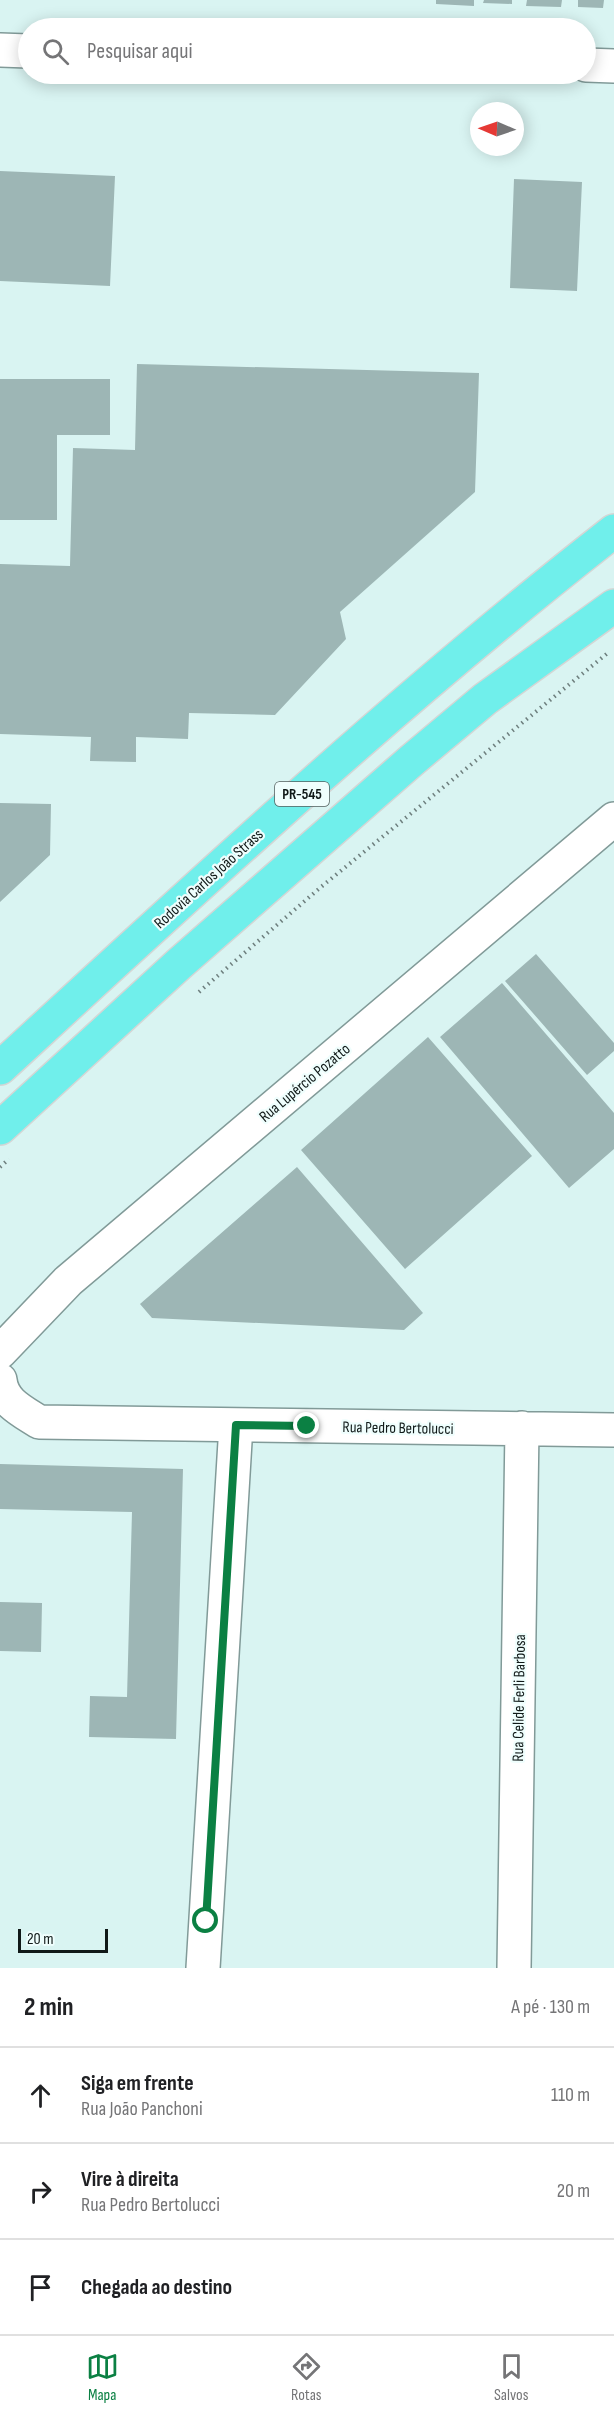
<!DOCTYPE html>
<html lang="pt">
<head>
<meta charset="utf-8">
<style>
	body { margin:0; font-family:"Sofia Sans Condensed",sans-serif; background:#f2f2f2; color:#202124 }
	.compass { position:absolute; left:470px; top:102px; width:54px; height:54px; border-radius:50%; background:#fff; box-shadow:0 3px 15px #0003; rotate:272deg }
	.scale { position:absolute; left:18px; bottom:15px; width:90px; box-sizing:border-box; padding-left:6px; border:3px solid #101918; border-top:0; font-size:16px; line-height:21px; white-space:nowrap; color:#101918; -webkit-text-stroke:4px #effefd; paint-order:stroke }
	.stop { position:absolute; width:18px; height:18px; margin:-14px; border:4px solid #0b8043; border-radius:50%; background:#fff }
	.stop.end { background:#0b8043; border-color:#fff; box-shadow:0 2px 6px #0008 }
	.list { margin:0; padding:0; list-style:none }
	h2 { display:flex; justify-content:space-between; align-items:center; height:78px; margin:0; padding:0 24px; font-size:26px }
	h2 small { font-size:20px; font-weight:400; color:#757577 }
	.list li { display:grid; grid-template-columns:39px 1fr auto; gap:18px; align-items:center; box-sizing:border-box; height:96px; padding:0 24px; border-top:2px solid #e0e0e0 }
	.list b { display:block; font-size:22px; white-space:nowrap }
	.list p { margin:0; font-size:20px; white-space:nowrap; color:#757577 }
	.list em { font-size:20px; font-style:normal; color:#757577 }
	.icon { flex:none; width:33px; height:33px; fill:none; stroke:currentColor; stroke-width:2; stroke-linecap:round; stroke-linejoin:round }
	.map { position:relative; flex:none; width:614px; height:1968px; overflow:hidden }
	.search { position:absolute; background:#fff; box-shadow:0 3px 15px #0003; left:18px; right:18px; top:18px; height:66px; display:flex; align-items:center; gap:15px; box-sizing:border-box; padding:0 21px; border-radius:33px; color:#757577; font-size:22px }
	.sheet { height:366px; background:#fff }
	nav { display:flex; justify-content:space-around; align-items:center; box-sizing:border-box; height:84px; border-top:2px solid #e0e0e0; background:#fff; font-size:16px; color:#757577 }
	nav a { display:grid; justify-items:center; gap:3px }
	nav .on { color:#0b8043 }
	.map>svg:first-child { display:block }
</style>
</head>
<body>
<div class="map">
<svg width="614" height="1968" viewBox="0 0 614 1968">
	<rect width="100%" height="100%" fill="#d9f4f2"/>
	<!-- building -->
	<path fill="#9db6b5" d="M436 0H474V6L436 4Z
		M484 0H512V4L483 3Z
		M527 0H562L561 7 526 6Z
		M578 0H604L603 8 578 7Z
		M0 171 115 176 110 286 0 281Z
		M514 179 582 182 577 291 510 288Z
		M137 364 479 373 475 492 340 612 346 639 275 715 189 713 188 739 136 737V762L90 761 91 737 0 734V564L70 566 73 448 135 450Z
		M0 379H110V435H57V520H0Z
		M0 803 51 804 50 855 0 902Z
		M536 954 614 1043V1051L587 1075 505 981Z
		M502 983 614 1113V1149L569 1188 440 1037Z
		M428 1037 532 1156 405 1269 301 1150Z
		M297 1167 423 1313 404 1330 152 1318 140 1304Z
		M0 1464 183 1469 176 1739 89 1737 90 1696 127 1697 132 1512 0 1509Z
		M0 1602 42 1603 41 1652 0 1651Z"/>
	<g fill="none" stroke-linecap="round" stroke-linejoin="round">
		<defs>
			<path id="minor" d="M0 50 28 51
				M586 65 614 66
				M0 1352 68 1281 614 819
				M0 1380C2 1402 22 1411 39 1422L614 1430
				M203 1968 236 1425
				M514 1968 522 1428"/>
			<path id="trunk" d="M0 1068C200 884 400 698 614 531
				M0 1128 179 964 411 761 485 699 614 606"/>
		</defs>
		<!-- minor casing -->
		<use href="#minor" stroke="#819a98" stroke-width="36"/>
		<!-- trunk casing -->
		<use href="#trunk" stroke="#d4d6d5" stroke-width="36"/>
		<!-- path -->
		<path stroke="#6e7f7e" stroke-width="4" stroke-dasharray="1.5 4.5" stroke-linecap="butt" d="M199 992 321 887 609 652
			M0 1167 9 1159"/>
		<!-- minor -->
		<use href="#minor" stroke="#fff" stroke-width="33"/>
		<!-- trunk -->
		<use href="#trunk" stroke="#70efeb" stroke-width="33"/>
	</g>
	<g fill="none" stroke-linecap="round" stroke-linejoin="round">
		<!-- route -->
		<path stroke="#0b8043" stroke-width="8" d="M206 1921 236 1425 307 1426"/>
	</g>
	<g text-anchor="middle" stroke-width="4.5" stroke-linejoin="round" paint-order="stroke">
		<!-- shield labels -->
		<rect fill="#effefd" stroke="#535e5d" stroke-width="1.5" x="275" y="782" width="54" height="24" rx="4.5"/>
		<g font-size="15" font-weight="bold" fill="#101918">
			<text x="302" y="799">PR-545</text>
		</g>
		<!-- street labels -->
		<g font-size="16" fill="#101918" stroke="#effefd">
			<text transform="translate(208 878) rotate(-42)" y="6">Rodovia Carlos João Strass</text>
			<text transform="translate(304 1082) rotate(-40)" y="6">Rua Lupércio Pozatto</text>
			<text transform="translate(398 1427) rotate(1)" y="6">Rua Pedro Bertolucci</text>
			<text transform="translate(518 1698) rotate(-89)" y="6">Rua Celide Ferli Barbosa</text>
		</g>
	</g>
</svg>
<svg class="compass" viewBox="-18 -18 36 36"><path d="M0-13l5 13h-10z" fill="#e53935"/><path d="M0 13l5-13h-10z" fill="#757577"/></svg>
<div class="scale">20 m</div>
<div class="stop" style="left:206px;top:1921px"></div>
<div class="stop end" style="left:307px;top:1426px"></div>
<div class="search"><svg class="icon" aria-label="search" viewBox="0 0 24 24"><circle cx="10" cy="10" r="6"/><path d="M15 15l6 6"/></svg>Pesquisar aqui</div>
</div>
<section class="sheet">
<h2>2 min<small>A pé · 130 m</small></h2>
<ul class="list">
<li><svg class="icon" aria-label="ahead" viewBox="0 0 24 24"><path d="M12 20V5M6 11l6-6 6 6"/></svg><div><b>Siga em frente</b><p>Rua João Panchoni</p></div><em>110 m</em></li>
<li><svg class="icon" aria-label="right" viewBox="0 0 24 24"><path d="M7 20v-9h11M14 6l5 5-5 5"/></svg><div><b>Vire à direita</b><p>Rua Pedro Bertolucci</p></div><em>20 m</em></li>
<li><svg class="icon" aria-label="arrive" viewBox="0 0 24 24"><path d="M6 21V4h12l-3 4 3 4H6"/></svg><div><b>Chegada ao destino</b></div></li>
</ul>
</section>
<nav>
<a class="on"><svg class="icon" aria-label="map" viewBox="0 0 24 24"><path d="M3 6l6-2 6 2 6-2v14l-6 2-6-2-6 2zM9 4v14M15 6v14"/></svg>Mapa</a>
<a><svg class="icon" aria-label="directions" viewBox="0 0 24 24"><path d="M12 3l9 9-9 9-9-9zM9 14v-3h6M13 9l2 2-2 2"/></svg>Rotas</a>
<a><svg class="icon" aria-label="saved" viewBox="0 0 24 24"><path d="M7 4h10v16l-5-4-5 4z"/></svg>Salvos</a>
</nav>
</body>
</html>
